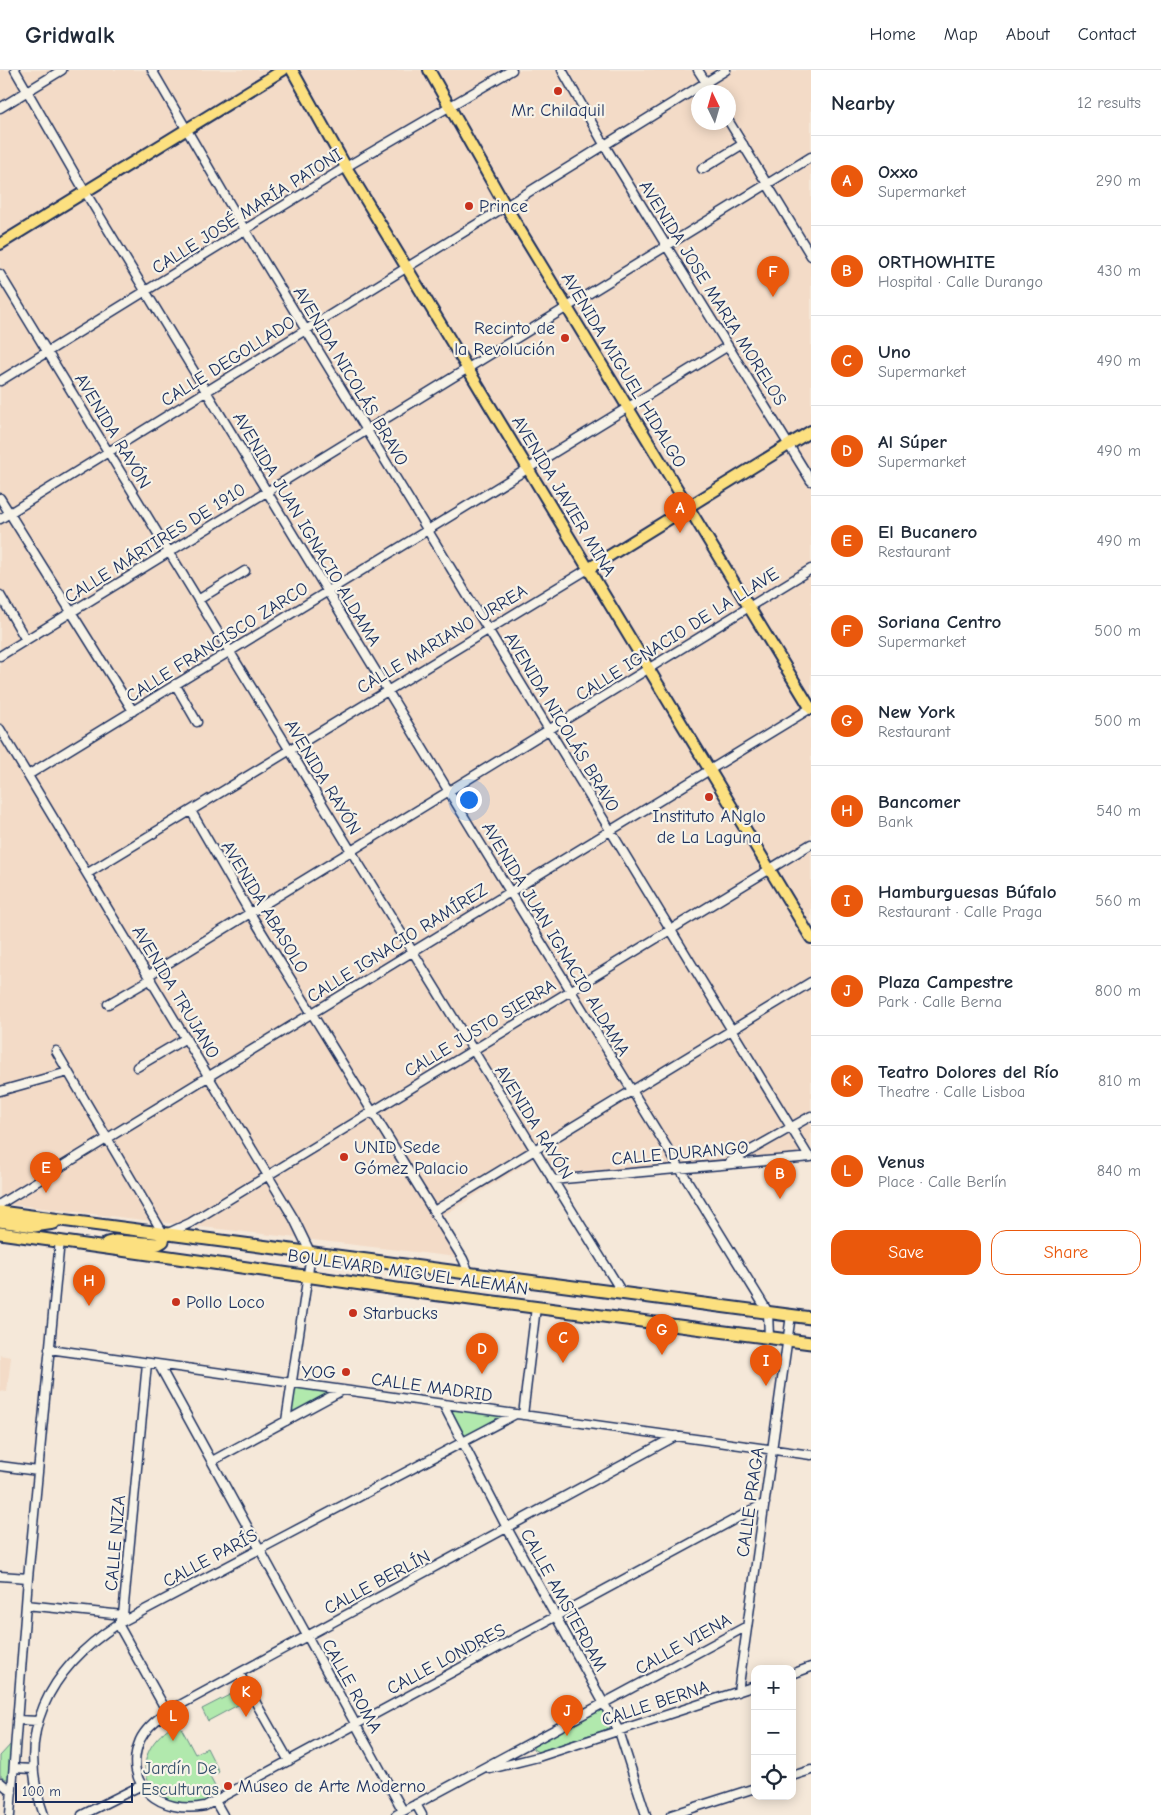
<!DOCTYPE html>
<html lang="en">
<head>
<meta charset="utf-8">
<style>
	body { margin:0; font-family:"Comic Neue",sans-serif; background:#f6f6f7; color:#1f2937 }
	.controls { position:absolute; right:15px; bottom:15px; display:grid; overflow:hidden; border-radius:10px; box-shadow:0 2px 12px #0003 }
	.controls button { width:45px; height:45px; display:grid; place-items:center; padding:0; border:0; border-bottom:1px solid #e0e1e3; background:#fff; color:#1f2937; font:25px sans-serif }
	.compass { position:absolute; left:691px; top:15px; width:45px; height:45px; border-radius:50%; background:#fff; box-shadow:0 2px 12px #0003; rotate:355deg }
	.scale { position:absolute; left:15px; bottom:12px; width:118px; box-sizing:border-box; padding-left:5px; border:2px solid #1b2f5e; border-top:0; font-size:14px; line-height:18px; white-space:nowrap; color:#1b2f5e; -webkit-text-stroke:4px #f7f3e8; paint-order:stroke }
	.you { position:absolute; left:468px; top:729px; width:18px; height:18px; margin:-12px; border:4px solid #fff; border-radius:50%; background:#1a73e8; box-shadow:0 0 0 8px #1a73e833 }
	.badge { display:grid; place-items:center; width:32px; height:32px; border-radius:50%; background:#ea580c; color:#fff; font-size:16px; font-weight:700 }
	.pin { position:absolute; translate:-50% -41px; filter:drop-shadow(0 1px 2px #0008) }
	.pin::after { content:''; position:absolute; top:26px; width:18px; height:15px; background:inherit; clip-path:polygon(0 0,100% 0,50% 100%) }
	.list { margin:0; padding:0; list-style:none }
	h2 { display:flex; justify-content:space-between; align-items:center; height:65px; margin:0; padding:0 20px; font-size:21px }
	h2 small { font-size:16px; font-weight:400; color:#747a83 }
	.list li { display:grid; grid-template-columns:32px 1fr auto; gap:15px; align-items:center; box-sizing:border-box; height:90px; padding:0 20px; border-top:1px solid #e0e1e3 }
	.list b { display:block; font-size:19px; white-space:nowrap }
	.list p { margin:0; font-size:16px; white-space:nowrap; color:#747a83 }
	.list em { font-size:16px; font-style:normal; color:#747a83 }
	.actions { display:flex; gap:10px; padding:15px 20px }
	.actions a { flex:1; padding:11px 0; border:1px solid #ea580c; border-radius:15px; text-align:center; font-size:18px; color:#ea580c }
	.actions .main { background:#ea580c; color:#fff }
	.icon { flex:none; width:28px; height:28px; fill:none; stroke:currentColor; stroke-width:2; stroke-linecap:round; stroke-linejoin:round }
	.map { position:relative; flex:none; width:811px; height:1745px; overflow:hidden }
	header { display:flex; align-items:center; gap:30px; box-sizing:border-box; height:70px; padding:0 25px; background:#fff; border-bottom:1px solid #e0e1e3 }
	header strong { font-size:24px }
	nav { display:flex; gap:28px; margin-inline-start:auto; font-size:18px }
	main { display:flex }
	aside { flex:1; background:#fff }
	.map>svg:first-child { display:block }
</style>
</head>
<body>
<header>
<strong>Gridwalk</strong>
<nav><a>Home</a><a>Map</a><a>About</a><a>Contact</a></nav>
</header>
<main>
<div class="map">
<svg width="811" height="1745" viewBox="0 0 811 1745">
	<rect width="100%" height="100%" fill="#f5e8d9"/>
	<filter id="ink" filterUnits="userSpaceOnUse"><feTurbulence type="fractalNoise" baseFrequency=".02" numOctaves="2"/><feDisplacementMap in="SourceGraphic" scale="10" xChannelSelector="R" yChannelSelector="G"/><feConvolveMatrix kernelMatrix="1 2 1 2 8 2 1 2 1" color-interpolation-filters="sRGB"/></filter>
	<g filter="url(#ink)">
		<!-- built -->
		<path fill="#f3dbc7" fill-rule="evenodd" d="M0 0H811V1091L558 1115 540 1085 441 1147 465 1188 0 1133ZM698 22H728V52H698Z
			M0 1285 11 1287 7 1322 0 1321Z"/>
		<!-- green -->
		<path fill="#b1e9ad" stroke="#668c86" d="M295 1315 347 1322 289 1351Z
			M443 1335 511 1345 461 1372Z
			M245 1617 251 1628 208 1651 202 1639Z
			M599 1639 603 1641 610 1658 538 1682 533 1679V1674Z
			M178 1652 195 1684 207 1678 219 1702 210 1707 222 1730 177 1738C170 1733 160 1729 155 1722 132 1694 153 1666 178 1652Z
			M12 1673H16L11 1709H6L0 1705V1686Z"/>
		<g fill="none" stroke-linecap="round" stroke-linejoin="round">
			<defs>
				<path id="minor" d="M15 0 84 120 474 763 768 1242 769 1267
					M152 0 245 160 809 1087
					M562 0 605 76 811 411
					M698 0 712 22
					M0 38 62 0
					M728 50 811 186
					M702 99 743 74
					M0 204 351 781 623 1224
					M0 311 346 97 512 0
					M0 428 133 641
					M0 449 726 0
					M0 525 26 570
					M198 530 245 501
					M0 586 811 87
					M175 614 197 652
					M0 659 294 1149 311 1184 286 1351
					M28 705 728 276
					M191 741 250 843 463 1189 470 1205
					M88 803 588 499
					M149 905 811 499
					M108 934 151 909
					M56 981 164 1165 190 1153 811 774
					M137 997 186 968
					M0 1021 68 1002
					M730 1092 811 1046
					M552 1110 811 1087
					M0 1134 811 638
					M434 1141 811 912
					M49 1279 811 1385
					M147 1293 123 1545 118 1554 167 1642
					M159 1295 403 1741
					M443 1334 507 1458 619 1661 646 1745
					M523 1345 536 1237
					M676 1366 167 1642C157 1649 145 1659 140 1670 121 1715 161 1745 205 1736L765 1433
					M212 1391 343 1320
					M0 1396 38 1401
					M0 1506 28 1508
					M26 1535 123 1545
					M239 1603 289 1691
					M792 1604 811 1597
					M738 1622 791 1245
					M17 1650 38 1651
					M14 1698 33 1699
					M490 1699 538 1687 755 1616
					M792 1706 811 1700
					M0 1712 12 1722
					M215 1731 223 1745
					M416 1734 422 1745
					M10 1745 28 1508 60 1170
					M44 1745C14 1663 49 1599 118 1554L514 1345
					M82 1745 140 1716
					M396 1745 747 1556
					M671 1745 755 1718"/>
				<path id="major" d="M292 0 346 97 811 868
					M429 0 506 137 811 639
					M0 174 283 0
					M588 499 811 361"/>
				<path id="highway" d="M0 1142 811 1248
					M0 1151 34 1156 54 1153
					M0 1163 432 1224 811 1273
					M107 1173 115 1171 158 1174 163 1171 164 1165"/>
			</defs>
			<!-- minor casing -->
			<use href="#minor" stroke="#1b2f5e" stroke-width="11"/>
			<!-- major casing -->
			<use href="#major" stroke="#1b2f5e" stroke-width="14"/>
			<!-- highway casing -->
			<use href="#highway" stroke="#1b2f5e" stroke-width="15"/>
			<!-- minor -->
			<use href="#minor" stroke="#f7f3e8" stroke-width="8"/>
			<!-- major -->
			<use href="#major" stroke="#fce080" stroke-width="10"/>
			<!-- highway -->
			<use href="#highway" stroke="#fce080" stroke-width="11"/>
		</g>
	</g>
	<!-- markers -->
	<g fill="#c8321e" stroke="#f7f3e8" stroke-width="2">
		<circle cx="558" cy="21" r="5"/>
		<circle cx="469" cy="136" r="5"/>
		<circle cx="565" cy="268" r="5"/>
		<circle cx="709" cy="727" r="5"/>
		<circle cx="344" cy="1087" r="5"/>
		<circle cx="176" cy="1232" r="5"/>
		<circle cx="353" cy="1243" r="5"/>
		<circle cx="346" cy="1302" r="5"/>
		<circle cx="228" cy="1716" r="5"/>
	</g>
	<g text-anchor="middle" stroke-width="4.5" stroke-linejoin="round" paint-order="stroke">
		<!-- poi labels -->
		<g font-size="18" fill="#1b2f5e" stroke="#f7f3e8" text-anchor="start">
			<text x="558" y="46" text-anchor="middle">Mr. Chilaquil</text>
			<text x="479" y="142">Prince</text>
			<text x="555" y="264" text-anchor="end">Recinto de<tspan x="555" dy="21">la Revolución</tspan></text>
			<text x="709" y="752" text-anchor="middle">Instituto ANglo<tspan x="709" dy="21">de La Laguna</tspan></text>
			<text x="354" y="1083">UNID Sede<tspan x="354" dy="21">Gómez Palacio</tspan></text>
			<text x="186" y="1238">Pollo Loco</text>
			<text x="363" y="1249">Starbucks</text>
			<text x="336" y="1308" text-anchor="end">YOG</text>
			<text x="238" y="1722">Museo de Arte Moderno</text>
		</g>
		<!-- street labels -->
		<g font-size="18" fill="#1b2f5e" stroke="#f7f3e8">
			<text transform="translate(247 141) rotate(-32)" y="6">CALLE JOSÉ MARÍA PATONI</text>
			<text transform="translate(713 223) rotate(58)" y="6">AVENIDA JOSE MARIA MORELOS</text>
			<text transform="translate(228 291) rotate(-32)" y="6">CALLE DEGOLLADO</text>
			<text transform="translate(624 300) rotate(59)" y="6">AVENIDA MIGUEL HIDALGO</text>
			<text transform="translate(351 306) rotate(59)" y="6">AVENIDA NICOLÁS BRAVO</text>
			<text transform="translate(113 361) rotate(59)" y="6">AVENIDA RAYÓN</text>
			<text transform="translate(564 426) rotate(59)" y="6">AVENIDA JAVIER MINA</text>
			<text transform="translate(307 459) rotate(59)" y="6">AVENIDA JUAN IGNACIO ALDAMA</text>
			<text transform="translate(155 473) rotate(-32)" y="6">CALLE MÁRTIRES DE 1910</text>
			<text transform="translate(677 564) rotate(-32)" y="6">CALLE IGNACIO DE LA LLAVE</text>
			<text transform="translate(442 569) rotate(-31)" y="6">CALLE MARIANO URREA</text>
			<text transform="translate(217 572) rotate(-32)" y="6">CALLE FRANCISCO ZARCO</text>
			<text transform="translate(562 652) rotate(59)" y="6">AVENIDA NICOLÁS BRAVO</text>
			<text transform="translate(323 707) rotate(59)" y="6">AVENIDA RAYÓN</text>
			<text transform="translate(265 837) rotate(59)" y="6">AVENIDA ABASOLO</text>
			<text transform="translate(556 869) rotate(59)" y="6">AVENIDA JUAN IGNACIO ALDAMA</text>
			<text transform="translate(397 873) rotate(-32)" y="6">CALLE IGNACIO RAMÍREZ</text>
			<text transform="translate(176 922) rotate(59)" y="6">AVENIDA TRUJANO</text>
			<text transform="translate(480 958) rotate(-31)" y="6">CALLE JUSTO SIERRA</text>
			<text transform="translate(534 1052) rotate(58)" y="6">AVENIDA RAYÓN</text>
			<text transform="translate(680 1083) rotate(-5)" y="6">CALLE DURANGO</text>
			<text transform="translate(408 1202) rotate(8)" y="6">BOULEVARD MIGUEL ALEMÁN</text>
			<text transform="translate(432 1317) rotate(8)" y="6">CALLE MADRID</text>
			<text transform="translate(750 1432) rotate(-82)" y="6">CALLE PRAGA</text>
			<text transform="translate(115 1473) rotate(-85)" y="6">CALLE NIZA</text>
			<text transform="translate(210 1488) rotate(-28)" y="6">CALLE PARÍS</text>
			<text transform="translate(377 1512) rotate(-28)" y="6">CALLE BERLÍN</text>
			<text transform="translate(564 1530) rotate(61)" y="6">CALLE AMSTERDAM</text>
			<text transform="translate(683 1574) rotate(-29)" y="6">CALLE VIENA</text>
			<text transform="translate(446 1589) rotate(-28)" y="6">CALLE LONDRES</text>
			<text transform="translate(352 1616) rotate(61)" y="6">CALLE ROMA</text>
			<text transform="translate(655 1633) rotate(-18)" y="6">CALLE BERNA</text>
		</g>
		<!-- park labels -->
		<g font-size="18" fill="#39546e" stroke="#f7f3e8">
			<text x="180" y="1704">Jardín De<tspan x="180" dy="21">Esculturas</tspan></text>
		</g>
	</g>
</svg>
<div class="controls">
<button>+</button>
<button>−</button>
<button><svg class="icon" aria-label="locate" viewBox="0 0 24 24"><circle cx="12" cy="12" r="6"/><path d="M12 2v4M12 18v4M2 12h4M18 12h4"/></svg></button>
</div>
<svg class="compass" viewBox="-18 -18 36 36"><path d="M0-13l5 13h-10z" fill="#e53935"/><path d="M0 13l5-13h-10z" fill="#747a83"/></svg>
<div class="scale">100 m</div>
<div class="you"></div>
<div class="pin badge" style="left:680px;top:463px">A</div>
<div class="pin badge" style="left:780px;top:1129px">B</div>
<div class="pin badge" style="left:563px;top:1293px">C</div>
<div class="pin badge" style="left:482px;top:1304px">D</div>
<div class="pin badge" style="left:46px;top:1123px">E</div>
<div class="pin badge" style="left:773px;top:227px">F</div>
<div class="pin badge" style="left:662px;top:1285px">G</div>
<div class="pin badge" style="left:89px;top:1236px">H</div>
<div class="pin badge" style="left:766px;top:1316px">I</div>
<div class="pin badge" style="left:567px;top:1666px">J</div>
<div class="pin badge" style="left:246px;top:1647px">K</div>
<div class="pin badge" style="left:173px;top:1671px">L</div>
</div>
<aside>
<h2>Nearby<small>12 results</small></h2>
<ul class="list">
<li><span class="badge">A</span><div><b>Oxxo</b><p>Supermarket</p></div><em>290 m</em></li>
<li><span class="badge">B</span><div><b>ORTHOWHITE</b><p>Hospital · Calle Durango</p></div><em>430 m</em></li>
<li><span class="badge">C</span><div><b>Uno</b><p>Supermarket</p></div><em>490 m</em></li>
<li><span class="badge">D</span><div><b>Al Súper</b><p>Supermarket</p></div><em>490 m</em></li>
<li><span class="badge">E</span><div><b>El Bucanero</b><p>Restaurant</p></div><em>490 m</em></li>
<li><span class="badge">F</span><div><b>Soriana Centro</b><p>Supermarket</p></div><em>500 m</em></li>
<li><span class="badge">G</span><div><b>New York</b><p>Restaurant</p></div><em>500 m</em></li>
<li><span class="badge">H</span><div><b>Bancomer</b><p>Bank</p></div><em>540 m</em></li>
<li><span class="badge">I</span><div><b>Hamburguesas Búfalo</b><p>Restaurant · Calle Praga</p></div><em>560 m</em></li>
<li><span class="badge">J</span><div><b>Plaza Campestre</b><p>Park · Calle Berna</p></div><em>800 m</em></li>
<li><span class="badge">K</span><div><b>Teatro Dolores del Río</b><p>Theatre · Calle Lisboa</p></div><em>810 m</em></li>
<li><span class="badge">L</span><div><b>Venus</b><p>Place · Calle Berlín</p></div><em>840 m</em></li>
</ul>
<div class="actions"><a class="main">Save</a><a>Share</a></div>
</aside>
</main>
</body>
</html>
